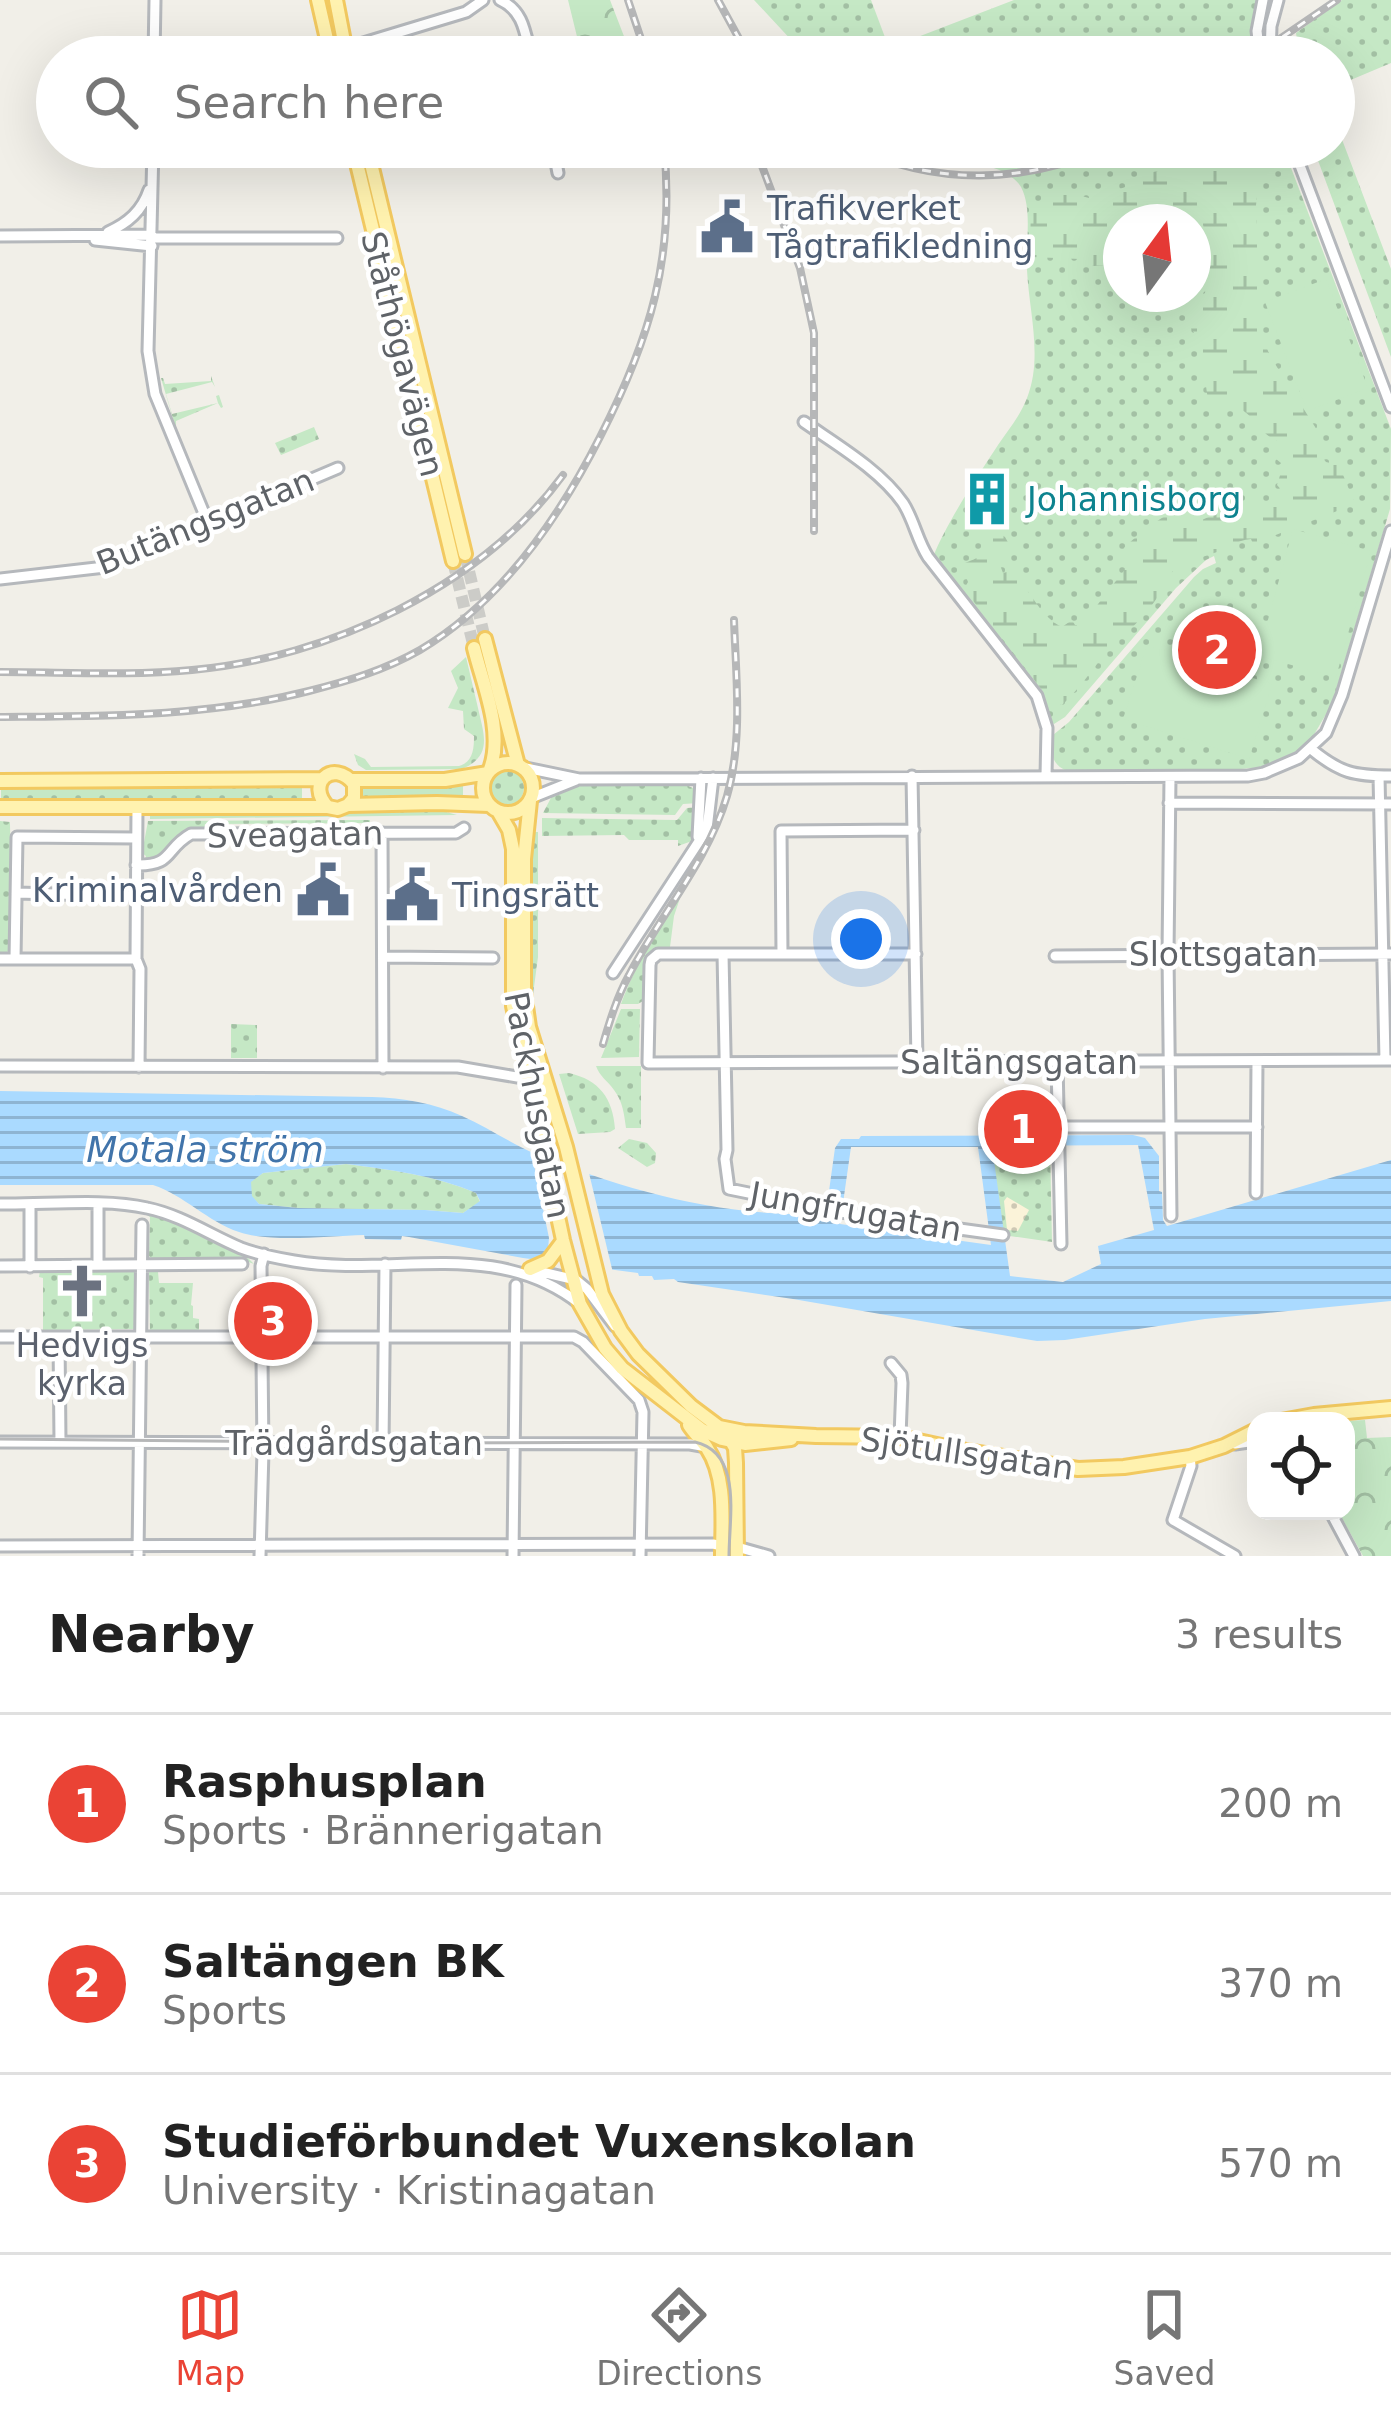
<!DOCTYPE html>
<html lang="en">
<head>
<meta charset="utf-8">
<style>
	body { margin:0; font-family:"DejaVu Sans",sans-serif; background:#f2f2f2; color:#222 }
	.controls { position:absolute; right:36px; bottom:36px; display:grid; overflow:hidden; border-radius:24px; box-shadow:0 12px 48px #0002 }
	.controls button { width:108px; height:108px; display:grid; place-items:center; padding:0; border:0; border-bottom:3px solid #e0e0e0; background:#fff; color:#222; font:60px sans-serif }
	.compass { position:absolute; left:1103px; top:204px; width:108px; height:108px; border-radius:50%; background:#fff; box-shadow:0 12px 48px #0002; rotate:15deg }
	.you { position:absolute; left:861px; top:939px; width:42px; height:42px; margin:-30px; border:9px solid #fff; border-radius:50%; background:#1a73e8; box-shadow:0 0 0 18px #1a73e833 }
	.badge { display:grid; place-items:center; width:78px; height:78px; border-radius:50%; background:#ea4335; color:#fff; font-size:39px; font-weight:700 }
	.pin { position:absolute; translate:-50% -50%; border:6px solid #fff; box-shadow:0 3px 12px #0006 }
	.list { margin:0; padding:0; list-style:none }
	h2 { display:flex; justify-content:space-between; align-items:center; height:156px; margin:0; padding:0 48px; font-size:51px }
	h2 small { font-size:39px; font-weight:400; color:#767676 }
	.list li { display:grid; grid-template-columns:78px 1fr auto; gap:36px; align-items:center; box-sizing:border-box; height:180px; padding:0 48px; border-top:3px solid #e0e0e0 }
	.list b { display:block; font-size:45px; white-space:nowrap }
	.list p { margin:0; font-size:39px; white-space:nowrap; color:#767676 }
	.list em { font-size:39px; font-style:normal; color:#767676 }
	.icon { flex:none; width:66px; height:66px; fill:none; stroke:currentColor; stroke-width:2; stroke-linecap:round; stroke-linejoin:round }
	.map { position:relative; flex:none; width:1391px; height:1556px; overflow:hidden }
	.search { position:absolute; background:#fff; box-shadow:0 12px 48px #0002; left:36px; right:36px; top:36px; height:132px; display:flex; align-items:center; gap:30px; box-sizing:border-box; padding:0 42px; border-radius:66px; color:#767676; font-size:45px }
	.sheet { height:696px; background:#fff }
	nav { display:flex; justify-content:space-around; align-items:center; box-sizing:border-box; height:168px; border-top:3px solid #e0e0e0; background:#fff; font-size:33px; color:#767676 }
	nav a { display:grid; justify-items:center; gap:6px }
	nav .on { color:#ea4335 }
	.map>svg:first-child { display:block }
</style>
</head>
<body>
<div class="map">
<svg width="1391" height="1556" viewBox="0 0 1391 1556">
	<defs>
		<pattern id="grass-dots" width="8" height="8" patternUnits="userSpaceOnUse" patternTransform="scale(3)"><rect width="8" height="8" fill="#c5e8c5"/><path d="M2 2h.1M6 6h.1" fill="none" stroke="#a3c0a4" stroke-width="1.8" stroke-linecap="round"/></pattern>
		<pattern id="forest-crowns" width="20" height="18" patternUnits="userSpaceOnUse" patternTransform="scale(3)"><rect width="20" height="18" fill="#c5e8c5"/><path d="M2 6a3 3 0 1 1 6 0M12 15a3 3 0 1 1 6 0" fill="none" stroke="#a3c0a4"/></pattern>
		<pattern id="wetland-marsh" width="20" height="14" patternUnits="userSpaceOnUse" patternTransform="scale(3)"><rect width="20" height="14" fill="#c5e8c5"/><path d="M1 5h8M5 5V1M11 12h8M15 12V8" fill="none" stroke="#a3c0a4"/></pattern>
		<pattern id="sand-dots" width="8" height="8" patternUnits="userSpaceOnUse" patternTransform="scale(3)"><rect width="8" height="8" fill="#fbf3d9"/><path d="M2 2h.1M6 6h.1" fill="none" stroke="#cec8b4" stroke-width="1.8" stroke-linecap="round"/></pattern>
		<pattern id="water-rules" width="6" height="5" patternUnits="userSpaceOnUse" patternTransform="scale(3)"><rect width="6" height="5" fill="#aadaff"/><path d="M0 2.5h6" fill="none" stroke="#8eb4d2"/></pattern>
	</defs>
	<rect width="100%" height="100%" fill="#f1efe8"/>
	<!-- grass -->
	<path fill="url(#grass-dots)" fill-rule="evenodd" d="M754 0H871L889 48 1014 0H1258L1252 24 1253 57H807Z
		M1342 0H1391V63L1334 87V57H1294L1298 47 1296 33Z
		M1335 121 1391 269V357L1313 147H1334Z
		M908 147H1283L1391 429 1390 509 1332 704 1312 738 1299 750 1265 767 1217 771H1067C1050 764 1051 751 1053 735L1069 722 1194 577 1203 569 1216 563 1214 556 1206 560 1176 588 1065 717 1054 724 1051 721 1047 705 1042 696 933 557C947 522 977 477 998 445 1009 429 1020 416 1027 398 1043 357 1029 312 1027 270 1025 245 1033 210 1021 187 1013 173 989 164 974 165ZM1121 222H1193V294H1121Z
		M211 376 215 387 212 382 166 394 172 414 218 403 216 396 219 395 223 407 221 408 218 403 176 421V429L161 378H163L165 384 211 381Z
		M314 427 319 439 281 455 275 443Z
		M466 657C470 674 474 691 478 708 484 735 493 756 462 769L366 770 358 765 354 754 365 759 371 767 459 766C473 762 474 749 474 736L464 729 463 711 448 708 458 688 451 671Z
		M490 788a17 17 0 1 1 34 0a17 17 0 1 1-34 0Z
		M463 781V801H358L361 792 359 783Z
		M302 783V802L25 801 1 804V784Z
		M682 783 697 790 699 803 683 804 675 815 543 813 552 796 550 791 566 786Z
		M698 807 692 841 678 846V840H629L624 835 542 836V818L677 820 687 808Z
		M443 811 457 815 150 819V815L159 812Z
		M370 820V823L205 824 204 829C175 829 173 856 145 859L146 856 142 853 148 821Z
		M0 821 10 822C10 842 16 940 8 951 6 954 3 954 0 956Z
		M528 832H538V957L532 1002 539 1042 548 1064 546 1067 534 1031 528 990Z
		M680 898 674 916 670 947 652 950 647 958 643 1001 638 1004H621C634 968 657 929 680 898Z
		M621 1009H640L639 1057 601 1058Z
		M231 1024 257 1025V1058H231Z
		M596 1066H641V1128H626C624 1114 623 1102 614 1090 607 1080 600 1077 596 1066Z
		M569 1073C599 1080 613 1098 615 1129L610 1132 578 1134 559 1074Z
		M629 1139 647 1143 656 1153 655 1163 647 1167 618 1148Z
		M991 1146H1050L1052 1242 1003 1235Z
		M346 1164C391 1170 434 1175 476 1193L480 1202 463 1213 425 1210 298 1208 259 1204 251 1196 250 1182 263 1173Z
		M144 1213 168 1220 245 1255 254 1264 243 1260 152 1259 149 1256 150 1217Z
		M40 1271H135L134 1329 43 1330V1278L39 1277Z
		M149 1272H158L159 1283H193L191 1305 193 1306V1318L199 1319V1331H150Z"/>
	<!-- forest -->
	<path fill="url(#forest-crowns)" d="M568 0H610L632 57H582Z
		M1365 1420 1367 1438 1391 1437V1556H1363L1338 1511H1346V1421Z"/>
	<!-- wetland -->
	<path fill="url(#wetland-marsh)" d="M1188 147H1269L1271 150 1268 163 1260 173 1256 205 1262 336 1270 356 1317 430 1324 447 1322 457 1326 462 1339 465 1355 504 1253 544 1251 539C1236 540 1229 549 1214 553 1203 557 1199 557 1187 564L1179 562C1167 578 1161 595 1148 610 1134 628 1114 642 1100 660 1088 676 1077 691 1062 705L1052 703 964 589 968 582 962 567 965 563 977 558 989 527 1005 537 1010 546 1000 565 1003 573 1011 571C1030 588 1039 616 1062 627L1072 620 1075 625 1081 626 1126 568 1124 548C1141 531 1161 517 1182 507L1187 513 1195 511 1202 520 1219 512 1268 501 1284 493 1277 485 1282 469 1281 463 1276 459 1277 441C1259 434 1251 408 1234 408 1226 408 1219 411 1212 411 1207 400 1207 391 1205 379 1201 361 1196 356 1197 336 1188 328 1188 314 1190 302L1205 293C1209 267 1208 245 1202 220L1121 222V264L1094 266 1080 259 1032 257 1030 252 1031 206 1058 195H1078L1089 198 1129 186 1153 172 1164 170 1170 153Z"/>
	<!-- sand -->
	<path fill="url(#sand-dots)" d="M1007 1197 1029 1210 1018 1231 1007 1230 1004 1201Z"/>
	<!-- pitch -->
	<path fill="#c5e8c5" d="M1326 279 1368 388 1307 411 1265 302Z
		M1293 529 1371 551 1336 677 1258 656Z
		M1147 645 1272 684 1249 759 1123 719Z
		M1049 1121V1136H997V1122Z"/>
	<!-- water -->
	<path fill="url(#water-rules)" fill-rule="evenodd" d="M0 1091 372 1097C403 1098 434 1103 462 1116 487 1127 510 1143 536 1154 626 1191 723 1217 822 1214L826 1192 829 1191 835 1148 841 1139H859L861 1136 1133 1135 1145 1138 1159 1156V1191L1162 1192 1163 1220 1167 1226 1391 1160V1301L1205 1319 1065 1340 1037 1341 793 1299 678 1282 674 1279 654 1280 652 1276H639L638 1273 523 1258 409 1237 402 1236 401 1240 365 1239 364 1235C328 1236 270 1243 239 1232 208 1222 184 1195 153 1185H0ZM1138 1145 1154 1230 1098 1246 1101 1264 1063 1282 1010 1276 992 1146ZM851 1147H978L991 1245 840 1224ZM346 1164C391 1170 434 1175 476 1193L480 1201 463 1213 425 1210 298 1208 259 1204 252 1196 251 1182 263 1173Z"/>
	<!-- pier -->
	<path fill="#f1efe8" d="M531 1150 589 1173 613 1273 538 1262 548 1249 549 1238Z"/>
	<g fill="none" stroke-linecap="round" stroke-linejoin="round">
		<!-- major-tunnel -->
		<path stroke="#ccccc8" stroke-width="12" stroke-dasharray="12 6" stroke-linecap="butt" d="M465 554 485 639
			M453 561 474 648"/>
		<defs>
			<path id="minor" d="M500 0C524 11 525 33 531 57
				M154 57 155 0
				M317 57 466 12 483 0
				M354 57 381 42
				M1260 57 1257 31 1263 0
				M1270 57 1271 26 1278 0
				M153 147 148 351 155 394 208 523
				M553 147 558 173
				M1293 147 1391 407
				M108 232C128 223 142 211 149 190
				M0 236 152 235
				M152 238H337
				M95 240 152 246
				M804 422C837 445 880 470 903 503 914 520 917 540 928 557L1037 696 1047 728 1046 776
				M0 579 105 567 338 468
				M1311 749C1340 773 1354 776 1391 776
				M521 767 579 779 1248 776 1264 773 1299 758 1326 733 1342 695 1391 531
				M912 776 917 1062
				M1379 776 1385 1060
				M1170 777 1168 954 1171 1216
				M531 798 576 780
				M1169 803 1391 804
				M137 807 136 959 140 969 139 1067
				M382 833 383 1068
				M698 837 701 778
				M136 865C174 866 164 849 191 834L456 833 464 828
				M16 893 135 896
				M723 954 727 1150 725 1159 729 1189 851 1214 1003 1235
				M782 954 781 831 914 830
				M916 954H658L651 960 650 965 648 1063 1391 1060
				M1055 956 1391 954
				M383 957 493 958
				M0 959H136
				M15 959 17 837 136 838
				M613 973 707 829 713 778
				M1057 1063 1061 1244
				M0 1066 458 1067 529 1079
				M1058 1127H1257
				M1256 1193 1257 1061
				M0 1204C44 1205 105 1198 147 1208 181 1215 210 1235 241 1248 257 1254 277 1258 294 1261 392 1278 494 1236 580 1304
				M98 1265V1205
				M0 1266 242 1264
				M30 1267V1204
				M529 1269 576 1280 587 1289 615 1326
				M0 1337H574L583 1342 639 1400 643 1412 640 1556
				M59 1338 60 1442
				M891 1363 901 1375 902 1383 900 1437
				M0 1442 690 1444 707 1447
				M1235 1444 1256 1441
				M383 1445 385 1264
				M1190 1457 1191 1466 1173 1520 1235 1556
				M1330 1511 1354 1556
				M0 1546 713 1544 722 1546
				M737 1547 769 1556
				M138 1556 142 1225
				M260 1556 263 1451 261 1266 264 1254
				M513 1556 516 1285"/>
			<path id="major" d="M318 0 331 57
				M336 0 347 57
				M353 147 453 561
				M367 147 465 554
				M485 639 518 765
				M474 648C483 685 504 732 490 769
				M483 788a25 25 0 1 1 50 0a25 25 0 1 1-50 0Z
				M352 780H445L488 773
				M0 781 323 779
				M530 801 524 859V992L529 1027 566 1147 602 1294 621 1331 638 1354 691 1406 719 1427 744 1432 816 1436 900 1437 960 1450 1078 1469 1124 1467 1190 1457 1224 1446 1256 1430
				M0 807H328L338 809 348 805 437 803 489 805
				M328 807C305 784 333 758 354 784V798L348 805
				M498 811 509 830 513 849V1006L563 1240 580 1304 605 1348 622 1368 702 1430 722 1439 745 1444 791 1439
				M530 1269 548 1261 563 1241
				M1281 1421 1314 1415 1391 1408
				M689 1425C694 1433 702 1440 707 1448 727 1478 722 1522 722 1556
				M728 1436 735 1448 736 1463 737 1556"/>
		</defs>
		<!-- minor casing -->
		<use href="#minor" stroke="#b5b8bc" stroke-width="15"/>
		<!-- major casing -->
		<use href="#major" stroke="#f2c960" stroke-width="18"/>
		<!-- minor -->
		<use href="#minor" stroke="#fff" stroke-width="9"/>
		<!-- major -->
		<use href="#major" stroke="#fff2af" stroke-width="12"/>
		<!-- tram -->
		<path stroke="#b6b7b8" stroke-width="3" d="M0 1439 405 1443 695 1442C743 1453 729 1518 729 1556"/>
		<defs>
			<path id="rail" d="M628 0 647 57
				M718 0 749 57
				M1253 57 1337 0
				M854 147C935 186 1025 184 1106 147
				M759 158 800 268 814 333V531
				M0 672C64 672 129 676 192 670 328 658 481 587 563 475
				M0 717C104 716 207 717 309 691 348 681 385 670 420 650 501 602 558 520 600 437 650 339 675 258 664 147
				M603 1044C610 1020 617 997 629 975 660 915 708 861 727 796 743 740 736 677 734 620"/>
		</defs>
		<!-- rail casing -->
		<use href="#rail" stroke="#b6b7b8" stroke-width="8"/>
		<!-- rail -->
		<use href="#rail" stroke="#fff" stroke-width="3" stroke-dasharray="9" stroke-linecap="butt"/>
	</g>
	<!-- icons -->
	<defs>
		<symbol id="civic-bare" viewBox="-9 -9 18 18"><path d="M-.6-6.5H3V-4.5H.6V-3L4-1V1h2V6H-6V1h2V-1L-.6-3ZM-1.2 2.5V6h2.4V2.5Z" fill="#5c6f8a" stroke="#fff" stroke-width="2.5" paint-order="stroke"/></symbol>
		<symbol id="building-bare" viewBox="-9 -9 18 18"><path d="M-4-6H4V6H1V3H-1V6H-4ZM-2.5-4.3h1.7v1.8h-1.7ZM.8-4.3h1.7v1.8H.8ZM-2.5-1h1.7V.8h-1.7ZM.8-1h1.7V.8H.8Z" fill="#0f9aa8" stroke="#fff" stroke-width="2.5" paint-order="stroke"/></symbol>
		<symbol id="church-bare" viewBox="-9 -9 18 18"><path d="M-1.2-6h2.4v3.5h3.3v2.4h-3.3V6h-2.4V-.1h-3.3v-2.4h3.3Z" fill="#6b7280" stroke="#fff" stroke-width="2.5" paint-order="stroke"/></symbol>
	</defs>
	<g fill-rule="evenodd">
		<use href="#civic-bare" x="689" y="189" width="76" height="76"/>
		<use href="#building-bare" x="949" y="461" width="76" height="76"/>
		<use href="#civic-bare" x="285" y="852" width="76" height="76"/>
		<use href="#civic-bare" x="374" y="857" width="76" height="76"/>
		<use href="#church-bare" x="44" y="1253" width="76" height="76"/>
	</g>
	<g text-anchor="middle" stroke-width="9" stroke-linejoin="round" paint-order="stroke">
		<!-- service labels -->
		<g font-size="33" fill="#4e5e75" stroke="#fff" text-anchor="start">
			<text x="767" y="220">Trafikverket<tspan x="767" dy="38">Tågtrafikledning</tspan></text>
			<text x="283" y="902" text-anchor="end">Kriminalvården</text>
			<text x="452" y="907">Tingsrätt</text>
		</g>
		<!-- street labels -->
		<g font-size="33" fill="#5f6368" stroke="#fff">
			<text transform="translate(403 354) rotate(76)" y="12">Ståthögavägen</text>
			<text transform="translate(205 521) rotate(-22)" y="12">Butängsgatan</text>
			<text transform="translate(295 834) rotate(-1)" y="12">Sveagatan</text>
			<text x="1223" y="966">Slottsgatan</text>
			<text x="1019" y="1074">Saltängsgatan</text>
			<text transform="translate(538 1105) rotate(79)" y="12">Packhusgatan</text>
			<text transform="translate(856 1211) rotate(10)" y="12">Jungfrugatan</text>
			<text x="354" y="1455">Trädgårdsgatan</text>
			<text transform="translate(967 1453) rotate(8)" y="12">Sjötullsgatan</text>
		</g>
		<!-- culture labels -->
		<g font-size="33" fill="#0d838f" stroke="#fff" text-anchor="start">
			<text x="1027" y="511">Johannisborg</text>
		</g>
		<!-- worship labels -->
		<g font-size="33" fill="#5b616d" stroke="#fff">
			<text x="82" y="1357">Hedvigs<tspan x="82" dy="38">kyrka</tspan></text>
		</g>
		<!-- water labels -->
		<g font-size="36" font-style="italic" fill="#4174aa" stroke="#fff">
			<text x="205" y="1162">Motala ström</text>
		</g>
	</g>
</svg>
<div class="controls">
<button><svg class="icon" aria-label="locate" viewBox="0 0 24 24"><circle cx="12" cy="12" r="6"/><path d="M12 2v4M12 18v4M2 12h4M18 12h4"/></svg></button>
</div>
<svg class="compass" viewBox="-18 -18 36 36"><path d="M0-13l5 13h-10z" fill="#e53935"/><path d="M0 13l5-13h-10z" fill="#767676"/></svg>
<div class="you"></div>
<div class="pin badge" style="left:1023px;top:1129px">1</div>
<div class="pin badge" style="left:1217px;top:650px">2</div>
<div class="pin badge" style="left:273px;top:1321px">3</div>
<div class="search"><svg class="icon" aria-label="search" viewBox="0 0 24 24"><circle cx="10" cy="10" r="6"/><path d="M15 15l6 6"/></svg>Search here</div>
</div>
<section class="sheet">
<h2>Nearby<small>3 results</small></h2>
<ul class="list">
<li><span class="badge">1</span><div><b>Rasphusplan</b><p>Sports · Brännerigatan</p></div><em>200 m</em></li>
<li><span class="badge">2</span><div><b>Saltängen BK</b><p>Sports</p></div><em>370 m</em></li>
<li><span class="badge">3</span><div><b>Studieförbundet Vuxenskolan</b><p>University · Kristinagatan</p></div><em>570 m</em></li>
</ul>
</section>
<nav>
<a class="on"><svg class="icon" aria-label="map" viewBox="0 0 24 24"><path d="M3 6l6-2 6 2 6-2v14l-6 2-6-2-6 2zM9 4v14M15 6v14"/></svg>Map</a>
<a><svg class="icon" aria-label="directions" viewBox="0 0 24 24"><path d="M12 3l9 9-9 9-9-9zM9 14v-3h6M13 9l2 2-2 2"/></svg>Directions</a>
<a><svg class="icon" aria-label="saved" viewBox="0 0 24 24"><path d="M7 4h10v16l-5-4-5 4z"/></svg>Saved</a>
</nav>
</body>
</html>
